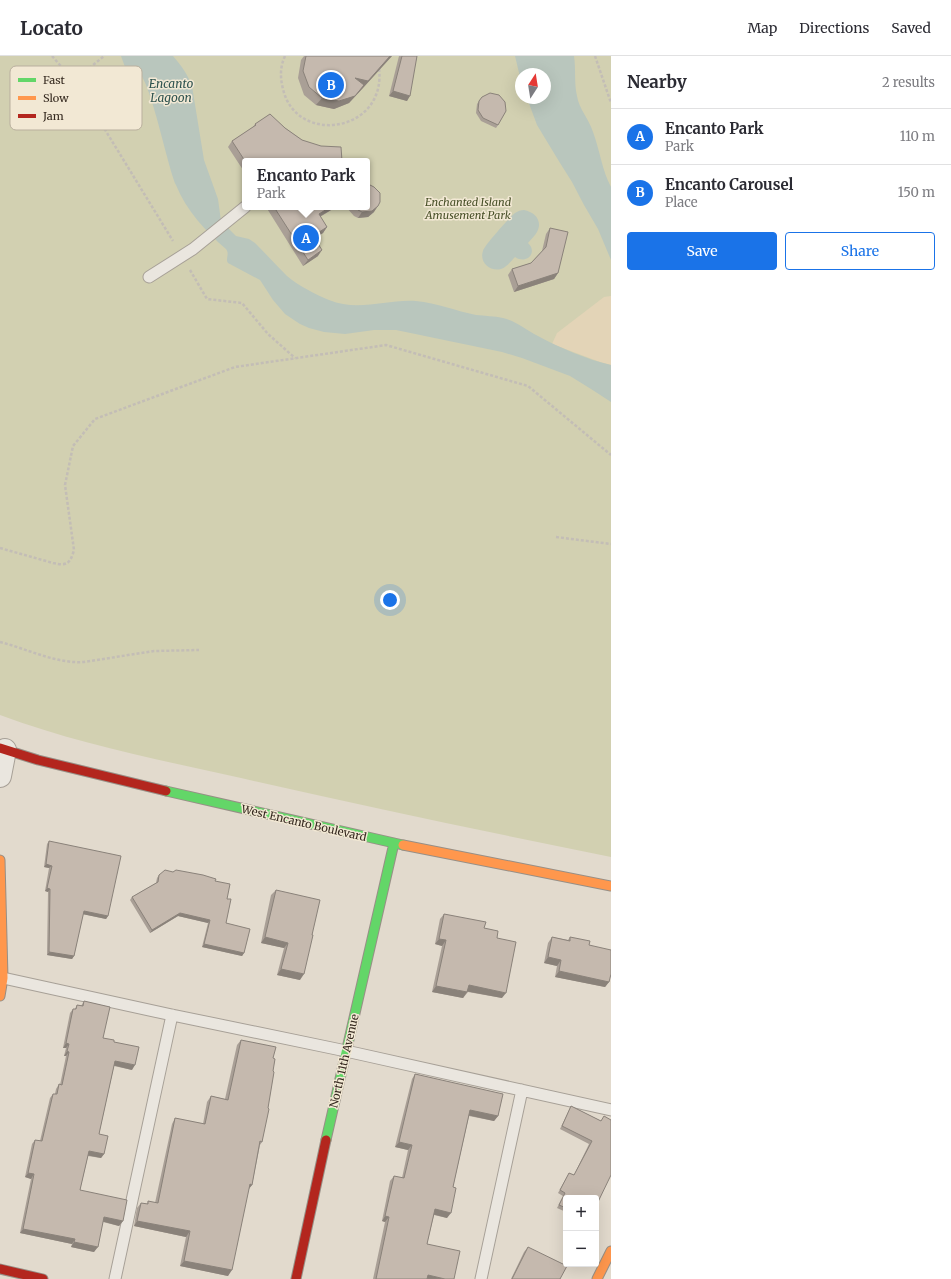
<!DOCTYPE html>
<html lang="en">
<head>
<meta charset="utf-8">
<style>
	body { margin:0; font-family:Merriweather,serif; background:#f7f7f7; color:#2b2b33 }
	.controls { position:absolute; right:12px; bottom:12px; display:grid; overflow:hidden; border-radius:4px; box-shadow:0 4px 16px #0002 }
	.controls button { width:36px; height:36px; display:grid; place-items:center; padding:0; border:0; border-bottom:1px solid #e1e1e2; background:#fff; color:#2b2b33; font:20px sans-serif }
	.compass { position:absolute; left:515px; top:12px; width:36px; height:36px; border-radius:50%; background:#fff; box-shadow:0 4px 16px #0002; rotate:12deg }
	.you { position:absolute; left:390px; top:544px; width:14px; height:14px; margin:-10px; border:3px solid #fff; border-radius:50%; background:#1a73e8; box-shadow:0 0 0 6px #1a73e833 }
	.badge { display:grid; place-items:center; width:26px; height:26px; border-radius:50%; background:#1a73e8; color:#fff; font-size:13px; font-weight:700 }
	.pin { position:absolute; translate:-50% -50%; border:2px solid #fff; box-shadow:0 1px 4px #0006 }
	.popup { position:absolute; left:242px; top:102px; width:128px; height:52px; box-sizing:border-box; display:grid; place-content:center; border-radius:4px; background:#fff; filter:drop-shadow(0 1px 3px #0005); font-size:13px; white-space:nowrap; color:#7c7c81 }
	.popup b { font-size:15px; color:#2b2b33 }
	.popup::after { content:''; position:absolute; left:50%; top:100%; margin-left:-8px; border:8px solid transparent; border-top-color:#fff }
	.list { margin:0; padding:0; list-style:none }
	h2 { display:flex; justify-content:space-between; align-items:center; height:52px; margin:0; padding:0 16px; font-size:17px }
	h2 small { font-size:13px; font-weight:400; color:#7c7c81 }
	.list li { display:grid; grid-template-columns:26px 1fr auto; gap:12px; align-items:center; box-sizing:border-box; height:56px; padding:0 16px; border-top:1px solid #e1e1e2 }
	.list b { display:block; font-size:15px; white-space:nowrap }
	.list p { margin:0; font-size:13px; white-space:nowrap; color:#7c7c81 }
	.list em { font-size:13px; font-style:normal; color:#7c7c81 }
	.actions { display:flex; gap:8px; padding:12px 16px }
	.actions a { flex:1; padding:9px 0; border:1px solid #1a73e8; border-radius:4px; text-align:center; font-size:14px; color:#1a73e8 }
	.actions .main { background:#1a73e8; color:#fff }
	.map { position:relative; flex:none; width:611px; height:1223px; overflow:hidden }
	header { display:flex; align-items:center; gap:24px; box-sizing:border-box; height:56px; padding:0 20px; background:#fff; border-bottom:1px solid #e1e1e2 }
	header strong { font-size:19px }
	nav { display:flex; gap:22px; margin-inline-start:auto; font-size:14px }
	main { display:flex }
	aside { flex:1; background:#fff }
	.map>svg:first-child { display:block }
</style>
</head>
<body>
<header>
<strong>Locato</strong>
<nav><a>Map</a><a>Directions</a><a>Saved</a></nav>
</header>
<main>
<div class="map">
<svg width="611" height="1223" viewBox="0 0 611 1223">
	<rect width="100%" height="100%" fill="#e2dacd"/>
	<!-- green -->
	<path fill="#d2d0b1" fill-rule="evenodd" d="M0 0H611V801C487 776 364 750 241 722 160 704 78 688 0 659ZM521 18H545V42H521ZM245 105H367V151H245Z"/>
	<!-- sand -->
	<path fill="#e3d4b7" d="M611 240V309L600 306 552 288 557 277 604 241Z"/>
	<!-- water -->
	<path fill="#b9c6bd" d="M121 0H173C181 9 188 19 192 30L204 104 218 143 221 165 236 180 249 183 255 187C266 198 276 209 287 220 299 230 315 238 329 244 358 256 387 243 416 245 437 247 456 255 476 259 485 260 494 260 503 262 516 265 526 274 538 280 560 292 586 303 611 309V346L591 333 570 320 522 302 502 296 396 274H374L345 278 324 276 309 272 300 268 285 258 273 244 260 224 228 207C225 203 230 198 226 193 206 176 186 154 176 129 167 109 151 24 137 14 133 11 129 14 125 11Z
		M515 0H574C576 13 574 27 577 40 579 53 589 63 593 76 600 95 602 114 611 131V204L598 173 584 149 572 126 560 107 537 69 527 42H545V18H521V25Z
		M524 154C535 156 543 165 537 176 535 180 531 183 528 187 538 196 527 209 515 201 511 205 507 211 501 213 490 216 479 206 483 195 484 190 510 161 515 157 518 155 521 154 524 154Z"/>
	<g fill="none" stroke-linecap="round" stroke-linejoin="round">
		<defs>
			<path id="lane" d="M149 221 193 193 245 151
				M3 922 172 959 346 995 611 1054
				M115 1223 172 959
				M481 1223 522 1034"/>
			<path id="street" d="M0 720 5 694"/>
			<path id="fast" d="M166 735 403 789
				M326 1084 394 787"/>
			<path id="slow" d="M403 789 611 830
				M0 804 3 922 0 940
				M597 1223 611 1195"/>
			<path id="jam" d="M0 692 38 704 166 735
				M0 1213 43 1223
				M296 1223 326 1084"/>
		</defs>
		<!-- lane casing -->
		<use href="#lane" stroke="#a7a097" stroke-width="13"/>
		<!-- street casing -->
		<use href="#street" stroke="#a7a097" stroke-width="24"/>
		<!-- fast casing -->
		<use href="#fast" stroke="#978f86" stroke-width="11"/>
		<!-- slow casing -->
		<use href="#slow" stroke="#978f86" stroke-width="11"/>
		<!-- jam casing -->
		<use href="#jam" stroke="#978f86" stroke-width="11"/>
		<!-- path -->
		<path stroke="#c3bdb6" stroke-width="2.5" stroke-dasharray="3 2" stroke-linecap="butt" d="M52 0 74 25 93 54 173 185
			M285 0C280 11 280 21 283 33 296 90 387 77 379 12
			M595 0 611 47
			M74 25 104 0
			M190 214 207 243 242 247 268 278 295 302
			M556 481 611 488
			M0 492 53 507C67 510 70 508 74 494L65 429 73 390 95 363 235 311 386 289 528 330 611 399
			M0 586C28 593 56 608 84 606L154 595 199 594"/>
		<!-- lane -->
		<use href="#lane" stroke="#eae6df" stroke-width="11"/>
		<!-- street -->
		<use href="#street" stroke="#eae6df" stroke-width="22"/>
		<!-- fast -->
		<use href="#fast" stroke="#63d668" stroke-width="9"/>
		<!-- slow -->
		<use href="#slow" stroke="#ff974d" stroke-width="9"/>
		<!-- jam -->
		<use href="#jam" stroke="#b3261e" stroke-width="9"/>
	</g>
	<!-- wall -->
	<path fill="#a99f96" d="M304 0H392L362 33 349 47 334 53 316 49 304 39 298 22 301 4Z
		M399 0H417L407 45 389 40Z
		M482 41 498 69 496 72 481 65 476 57 477 48Z
		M255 68 285 72 302 84 342 105H245V117L228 91 232 85 253 71Z
		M266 151H336L320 161 327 171 323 177 315 182 318 200 303 210Z
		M346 151H367L374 156 368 161 358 162 354 160Z
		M550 172 558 217 554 223 514 236 508 219 512 213 531 207 542 195 546 178Z
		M49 785 108 860 106 863 83 858 74 900 72 903 47 899 48 836 45 835 49 812 44 811 47 788Z
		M159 819 215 825 227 843 226 867 244 897 242 900 202 891 208 867 178 860 150 877 130 844 132 841 156 827 157 822Z
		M276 834 300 924 277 919 284 892 261 887 271 839Z
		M444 858 484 872 497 882 502 942 468 936 463 942 432 936 442 890 435 888 440 863Z
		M552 881 568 884 570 881 589 889 609 926 605 931 555 921 557 910 544 907 548 887Z
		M84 945 103 982 114 986 132 1014 114 1010 99 1078 104 1098 101 1102 88 1100 80 1134 123 1165 119 1170 103 1166 94 1196 71 1191 72 1188 20 1177 31 1123 25 1121 32 1088 35 1084 40 1085 50 1042 53 1038H55L56 1033 59 1028 60 1029 66 1000H64L66 992H63L70 957 73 953H75L77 949 81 950Z
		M241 984 273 1002V1015L262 1086 260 1089 252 1129 248 1134 228 1220 180 1210 186 1181 134 1170 137 1152 141 1147 147 1148 148 1145 155 1147 172 1068 175 1062 203 1068 207 1046 211 1040 225 1043 237 989Z
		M415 1018 498 1060 494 1065 469 1060 453 1131 447 1162 434 1159 427 1188 454 1223H373L385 1166 382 1165 390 1125 394 1120 402 1122 408 1094 395 1091 412 1023Z
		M571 1050 601 1065 604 1060 566 1142V1156L557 1152 563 1140 558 1137 569 1117 574 1119 589 1088 560 1073Z
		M528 1191 560 1223H511L524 1196Z"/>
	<!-- shaded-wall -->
	<path fill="#8a827a" d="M390 0H392L362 33 349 47 334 53 316 49 322 42Z
		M393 35 410 40 407 45 389 40Z
		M378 150 374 156 368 161 358 162 362 156Z
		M330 151H336L314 164 319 158Z
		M327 171 323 177 309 186 313 180Z
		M322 194 318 200 303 210 308 204Z
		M558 217 554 223 514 236 518 230Z
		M46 808 52 810 49 812 44 811Z
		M47 832 50 833 48 836 45 835Z
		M84 855 108 860 106 863 82 858Z
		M180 857 210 864 208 867 178 860 150 877 152 874Z
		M265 881 288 887 284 892 261 887Z
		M439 883 446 884 442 890 435 888Z
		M204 888 244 897 242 900 202 891Z
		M49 896 74 900 72 903 47 899Z
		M548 901 561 904 557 910 544 907Z
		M281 913 304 918 300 924 277 919Z
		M559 915 609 926 605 931 555 921Z
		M469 929 506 937 502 942 465 935Z
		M436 930 467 936 463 942 432 936Z
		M66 987 69 988 66 992H63Z
		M67 995 69 996 66 1000H64Z
		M115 1005 135 1009 132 1014 112 1009Z
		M470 1054 498 1060 494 1065 467 1059Z
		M399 1086 412 1089 408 1094 395 1091Z
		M89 1095 104 1098 101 1102 86 1099Z
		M28 1117 34 1118 31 1123 25 1121Z
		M250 1128 252 1129 248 1134Z
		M435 1153 451 1157 447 1162 432 1158Z
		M385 1160 389 1161 385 1166 382 1165Z
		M104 1161 123 1165 119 1170 101 1165Z
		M137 1165 190 1175 186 1181 134 1170Z
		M23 1173 75 1183 72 1188 20 1177Z
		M74 1186 98 1191 94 1196 71 1191Z
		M184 1205 232 1214 228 1220 180 1210Z
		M428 1219 445 1223H425Z"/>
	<!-- building -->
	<path fill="#c5b9ae" stroke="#8a827a" d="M306 0H390L368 25 355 22 364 29 355 40 339 45 322 42 309 31 303 15Z
		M402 0H417L410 40 393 35Z
		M490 37 499 39 505 46 506 55 498 69 483 62 478 54 479 45 482 41Z
		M270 58 285 72 302 84 321 90 341 91 342 105H245L232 85 256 69 255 68Z
		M367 129H370L374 131 380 137V146L378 150 372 155 362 156 358 154 356 151H367Z
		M274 151H330L319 158 327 171 313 180 322 194 308 204Z
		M550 172 568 176 558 217 518 230 512 213 531 207 546 191Z
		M49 785 121 800 108 860 84 855 74 900 49 896 50 833 47 832 52 810 46 808Z
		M165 814 173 816 176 814 203 819 216 823 215 825 230 828 227 843H231L226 867 250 873 244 897 204 888 210 864 180 857 152 874 132 841 158 826 159 819Z
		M276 834 320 844 312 879H313L304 918 281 913 288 887 265 881Z
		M444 858 486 866 484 872 498 875 497 882 516 886 506 937 469 929 467 936 436 930 446 884 439 883Z
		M552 881 570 885V881L590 885 589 889 611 894V918L609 926 559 915 561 904 548 901Z
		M84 945 110 951 103 982 114 984V986L139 991 135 1009 115 1005 99 1078 108 1080 104 1098 89 1095 80 1134 127 1144 123 1165 104 1161 98 1191 74 1186 75 1183 23 1173 34 1118 28 1117 35 1084 42 1085 53 1038H57L59 1028 62 1029 69 996 67 995 69 988 66 987 73 953H76L77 949 83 950Z
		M241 984 276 991 273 1002 275 1003 273 1015 274 1016 268 1052 269 1053 262 1086 260 1085 252 1129 250 1128 232 1214 184 1205 190 1175 137 1165 141 1147 148 1148V1145L158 1147 175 1062 205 1068 211 1040 228 1044Z
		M415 1018 503 1038 498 1060 470 1054 453 1131 456 1132 451 1157 435 1153 427 1188 460 1195 454 1223H445L428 1219 427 1223H376L389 1161 385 1160 394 1120 404 1122 412 1089 399 1086Z
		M571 1050 601 1065 604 1060 611 1064V1119L596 1150V1142H566V1152L559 1149 565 1137 560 1134 569 1117 574 1119 592 1085 562 1070Z
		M528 1191 567 1210 560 1223H512Z"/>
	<g text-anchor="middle" stroke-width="3" stroke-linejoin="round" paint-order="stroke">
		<!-- park labels -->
		<g font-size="11" font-style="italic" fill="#485028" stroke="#f2e8d4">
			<text x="468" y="150">Enchanted Island<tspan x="468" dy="13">Amusement Park</tspan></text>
		</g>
		<!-- street labels -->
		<g font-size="11" fill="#35291f" stroke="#f2e8d4">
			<text transform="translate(304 767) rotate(13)" y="4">West Encanto Boulevard</text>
			<text transform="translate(344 1005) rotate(-77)" y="4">North 11th Avenue</text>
		</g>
		<!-- water labels -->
		<g font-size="12" font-style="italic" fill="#305450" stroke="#f2e8d4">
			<text x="171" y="32">Encanto<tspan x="171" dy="14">Lagoon</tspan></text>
		</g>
	</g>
	<!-- legend -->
	<rect x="10" y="10" width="132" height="64" rx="6" fill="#f2e8d4" stroke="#b9af9e" stroke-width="1"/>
	<rect x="18" y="22" width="18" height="4" fill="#63d668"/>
	<rect x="18" y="40" width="18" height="4" fill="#ff974d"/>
	<rect x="18" y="58" width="18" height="4" fill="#b3261e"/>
	<g font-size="11" fill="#35291f">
		<text x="43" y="28">Fast</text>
		<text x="43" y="46">Slow</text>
		<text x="43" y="64">Jam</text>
	</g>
</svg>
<div class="controls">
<button>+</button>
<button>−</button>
</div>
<svg class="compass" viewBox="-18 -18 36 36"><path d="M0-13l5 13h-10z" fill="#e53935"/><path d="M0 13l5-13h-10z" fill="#7c7c81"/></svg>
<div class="you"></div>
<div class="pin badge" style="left:306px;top:182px">A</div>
<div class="popup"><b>Encanto Park</b>Park</div>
<div class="pin badge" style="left:331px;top:29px">B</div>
</div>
<aside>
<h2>Nearby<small>2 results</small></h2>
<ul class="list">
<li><span class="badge">A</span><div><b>Encanto Park</b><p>Park</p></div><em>110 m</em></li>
<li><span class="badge">B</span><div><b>Encanto Carousel</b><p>Place</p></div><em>150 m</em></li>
</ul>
<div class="actions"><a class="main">Save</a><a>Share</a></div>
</aside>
</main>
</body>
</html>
